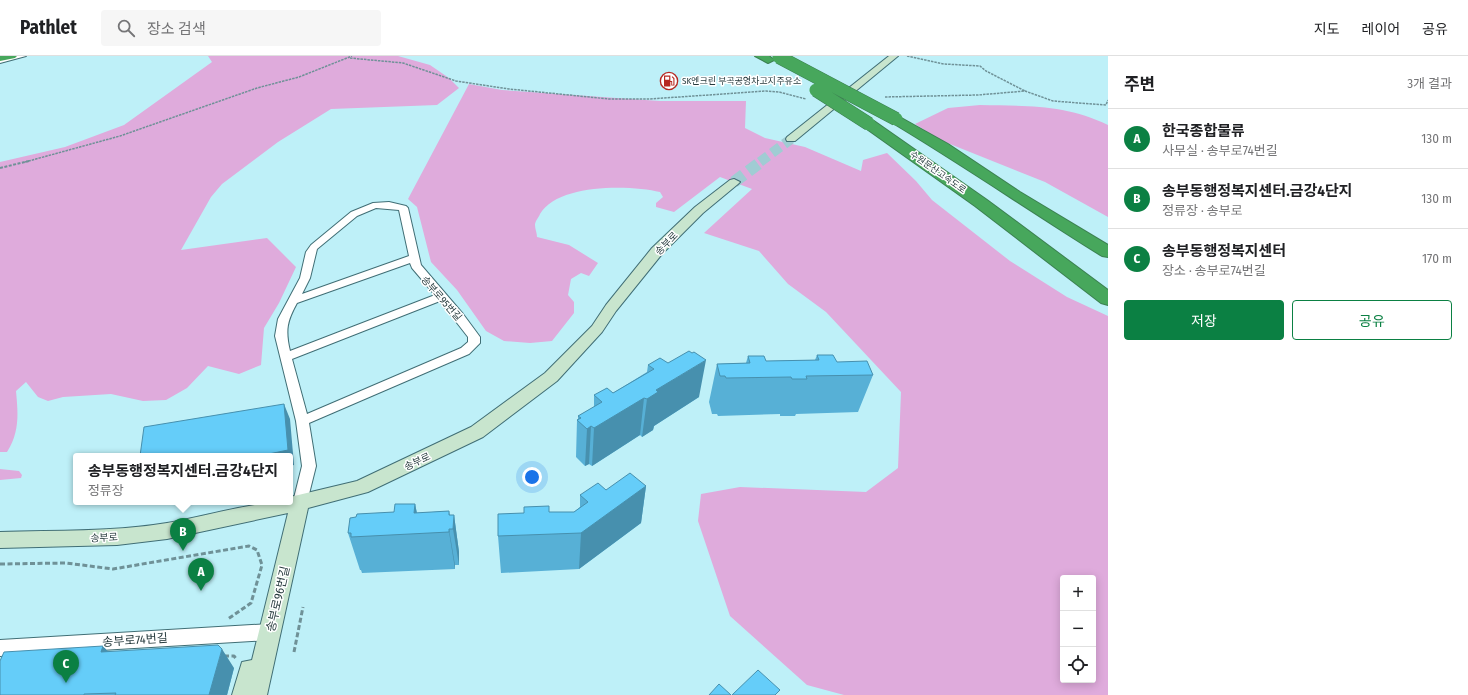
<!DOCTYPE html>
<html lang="ko">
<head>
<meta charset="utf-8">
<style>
	body { margin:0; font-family:"Fira Sans Condensed","Noto Sans KR",sans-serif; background:#f6f6f6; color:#202124 }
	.controls { position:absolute; right:12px; bottom:12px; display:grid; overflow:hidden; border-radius:4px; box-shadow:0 2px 10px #0003 }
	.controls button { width:36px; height:36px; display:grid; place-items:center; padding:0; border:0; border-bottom:1px solid #e0e0e0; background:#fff; color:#202124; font:20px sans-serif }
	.you { position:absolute; left:532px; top:421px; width:14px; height:14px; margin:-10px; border:3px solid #fff; border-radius:50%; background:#1a73e8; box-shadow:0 0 0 6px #1a73e833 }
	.badge { display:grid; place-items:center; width:26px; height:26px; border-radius:50%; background:#0b8043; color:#fff; font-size:13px; font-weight:700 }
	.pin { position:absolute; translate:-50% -33px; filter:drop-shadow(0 1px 2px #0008) }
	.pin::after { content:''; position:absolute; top:21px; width:14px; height:12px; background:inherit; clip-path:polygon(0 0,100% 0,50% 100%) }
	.popup { position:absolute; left:73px; top:397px; width:220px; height:52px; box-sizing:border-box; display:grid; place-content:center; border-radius:4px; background:#fff; filter:drop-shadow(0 1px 3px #0005); font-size:13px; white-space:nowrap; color:#757577 }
	.popup b { font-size:15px; color:#202124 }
	.popup::after { content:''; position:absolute; left:50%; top:100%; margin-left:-8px; border:8px solid transparent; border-top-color:#fff }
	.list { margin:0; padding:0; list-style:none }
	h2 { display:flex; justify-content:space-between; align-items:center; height:52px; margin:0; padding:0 16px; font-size:17px }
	h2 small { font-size:13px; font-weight:400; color:#757577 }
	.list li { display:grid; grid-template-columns:26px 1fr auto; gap:12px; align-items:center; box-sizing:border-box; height:60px; padding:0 16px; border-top:1px solid #e0e0e0 }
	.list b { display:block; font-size:15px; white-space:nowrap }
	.list p { margin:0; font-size:13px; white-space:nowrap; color:#757577 }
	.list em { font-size:13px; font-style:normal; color:#757577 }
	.actions { display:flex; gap:8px; padding:12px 16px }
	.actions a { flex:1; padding:9px 0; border:1px solid #0b8043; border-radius:4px; text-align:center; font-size:14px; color:#0b8043 }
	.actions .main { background:#0b8043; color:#fff }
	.icon { flex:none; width:22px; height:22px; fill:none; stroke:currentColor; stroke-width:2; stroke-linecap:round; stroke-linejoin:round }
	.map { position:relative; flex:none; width:1108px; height:639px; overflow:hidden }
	header { display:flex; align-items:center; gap:24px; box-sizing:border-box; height:56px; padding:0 20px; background:#fff; border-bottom:1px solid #e0e0e0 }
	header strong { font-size:19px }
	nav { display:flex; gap:22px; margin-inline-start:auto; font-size:14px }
	.search { width:280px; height:36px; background:#f6f6f6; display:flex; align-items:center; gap:10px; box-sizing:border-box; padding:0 14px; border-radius:4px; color:#757577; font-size:15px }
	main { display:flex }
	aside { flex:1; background:#fff }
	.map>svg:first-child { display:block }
</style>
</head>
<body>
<header>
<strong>Pathlet</strong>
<div class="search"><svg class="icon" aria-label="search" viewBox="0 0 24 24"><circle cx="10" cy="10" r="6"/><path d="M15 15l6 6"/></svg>장소 검색</div>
<nav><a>지도</a><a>레이어</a><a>공유</a></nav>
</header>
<main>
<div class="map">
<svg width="1108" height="639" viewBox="0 0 1108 639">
	<rect width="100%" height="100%" fill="#bef0f8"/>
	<!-- green -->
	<path fill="#dfabdc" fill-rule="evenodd" d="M208 0H398L430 9 449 22 459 32 437 49 331 53 278 86 222 128 211 141 181 194 267 182 296 211 279 247 264 272 261 309 239 318 208 310 187 332 166 344 143 345 111 338 63 341 48 345 38 341 26 326 16 335C18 357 20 376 7 396H0V106L65 91 124 69 212 6Z
		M469 28 502 34 660 45H746L745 72 765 82 805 91 861 115 863 104 887 97 916 125 932 144 1010 205 1067 241 1108 260V639H844L807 629 730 560 698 465 701 438 740 431 866 436 898 412 901 336 826 256 788 228 759 195 704 177 752 133 720 121 674 156 656 151V147L663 141 660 136C631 129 558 127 540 158 539 161 535 165 535 169 535 173 537 177 537 181L569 189 598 207 589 220 581 217 571 223 568 239 574 246V257L552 285 530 287 504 285 486 275 457 234 431 206 417 151 408 143ZM1063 522H1093V624H1063Z
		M980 49C1026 50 1066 48 1108 69V161L1045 126 940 84 915 68 948 52Z
		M0 413 19 415 22 419 21 422 0 424Z"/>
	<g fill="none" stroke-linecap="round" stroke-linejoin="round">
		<!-- secondary-tunnel-far1 -->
		<path stroke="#a0ccd3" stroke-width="10" stroke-dasharray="10 5" stroke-linecap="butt" d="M760 106 791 83"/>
		<!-- secondary-tunnel -->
		<path stroke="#a0ccd3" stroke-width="12" stroke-dasharray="12 6" stroke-linecap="butt" d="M734 126 762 105"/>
		<defs>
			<path id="street" d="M14 0H26L0 7V3Z
				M389 146 406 150 408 152 421 209 463 258 480 281V287L469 298 309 367 316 410 307 446 305 450 300 452 295 450 293 446 302 410 296 365 275 280 278 263 300 222 306 196 311 189 351 156 373 147ZM376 152 399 154 409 200 302 238 310 222 317 193 357 160ZM410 207 412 212 435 239 290 295C285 274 287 265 297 247ZM440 245 468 281V286L461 292 307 358 292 303Z
				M270 568 276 571 278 576 276 581 270 584 0 600V584Z"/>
			<path id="secondary" d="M889 0H898L795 85H787L786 83 787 81Z
				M734 123 740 126 738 128 703 157 662 198 616 255 602 276 557 325 483 381 368 436 308 452 267 639H232L242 606 252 604 288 457 167 483 117 489 0 492V476C56 474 112 476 167 467 208 460 249 446 290 446V441L357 425 471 371 545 317 592 270 606 249 652 192 695 151 730 124Z"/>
			<path id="highway" d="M0 0H17L15 2 0 5Z
				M755 0H769L774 4 768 7Z
				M896 59 948 88 1020 136 1108 189V201L1102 200C1031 156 963 109 891 66L889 63 891 60Z
				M869 64 874 65 987 144 1108 234V249L1101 247 975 150 864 71 862 68 864 65Z"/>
		</defs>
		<!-- street casing -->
		<use href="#street" stroke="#406e75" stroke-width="2"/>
		<!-- secondary casing -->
		<use href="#secondary" stroke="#406e75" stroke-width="2"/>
		<!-- highway casing -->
		<use href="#highway" stroke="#3c8152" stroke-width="2"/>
		<!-- path-far2 -->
		<path stroke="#6f9197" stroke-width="1.5" stroke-dasharray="2.5 1" stroke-linecap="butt" d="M907 0 944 8 980 10 986 15 1025 35
			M350 2 403 7 456 25 509 33 609 43H650L766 35 779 36 806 43
			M885 41 978 39 1025 35 1053 45 1106 49 1108 44
			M25 106 120 80 257 32 299 21 352 0"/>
		<!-- path-far1 -->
		<path stroke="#6f9197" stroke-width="2" stroke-dasharray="3 1.5" stroke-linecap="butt" d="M0 112 29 105"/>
		<!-- path -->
		<path stroke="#6f9197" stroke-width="3" stroke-dasharray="5 2.5" stroke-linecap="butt" d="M0 508 66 507 113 513 249 490 257 494 262 509 251 547 228 563
			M294 596 303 551
			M224 600H234L237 604"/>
		<!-- street -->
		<use href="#street" fill="#fff" fill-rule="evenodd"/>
		<!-- secondary -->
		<use href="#secondary" fill="#c8e5ce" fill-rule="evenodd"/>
		<!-- highway -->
		<use href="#highway" fill="#47a75c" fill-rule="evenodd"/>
		<defs>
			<path id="highway-bridge" d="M779 1 896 63
				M816 34 869 68"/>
		</defs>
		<!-- highway-bridge casing -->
		<use href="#highway-bridge" stroke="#3c8152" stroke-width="14" stroke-linecap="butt"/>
		<!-- highway-bridge -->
		<use href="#highway-bridge" stroke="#47a75c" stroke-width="13"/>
	</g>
	<!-- wall -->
	<path fill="#57b0d6" d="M817 299 873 319 858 356 796 358 795 360H780V358L718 360 717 358H712L709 346 717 308 746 307 748 300 766 305 815 304Z
		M648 309 699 341 654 370 653 374 642 381 640 379 592 410 589 408 585 410 576 401 577 364 578 363V360L594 351V339L613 337 647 316Z
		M646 430 641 467 579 513 501 517 498 480 549 456H574L580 451V439L606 434Z
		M415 448 417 457 449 455 450 459H454L459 496V509H455V513L362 517 361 514H360L348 477 356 461 394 456Z
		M103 590 107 595 234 612 227 639H0Z"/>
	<!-- shaded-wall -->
	<path fill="#4790ae" d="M706 304 699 341 654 370 653 374 642 381 647 343 656 334Z
		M644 342 640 379 592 410 594 372Z
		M284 348 290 363 294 409 290 410V400H259Z
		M591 370 589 408 585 410 587 373Z
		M646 430 641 467 579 513 581 477Z
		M415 448 421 478 414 457Z
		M454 459 459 496V509L453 473Z
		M449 473 455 509V513L449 476Z
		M103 590 120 609 101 596Z
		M222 593 234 612 227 639H209Z"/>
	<!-- building -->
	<path fill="#65cdf9" stroke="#4790ae" d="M689 295 692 297 694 296 706 304 656 334 658 336 647 343 644 342 594 372 591 370 587 373 577 364 581 362 578 360 602 346 594 339 607 332 613 337 654 313 648 309 660 302 668 307Z
		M817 299H833L837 306 867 305 873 319 806 320 807 323H792L791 321 726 322 725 320H720L717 308 750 307 748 300H764L766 305 819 304Z
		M284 348 288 394 259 400H140L144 371Z
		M630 417 646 430 581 477 498 480V458L524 457V451L549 450V456H574L588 446 580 439 598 427 606 434Z
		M395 448H415L414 457 449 455V459H454L453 473H449V476L351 481V477H348L350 462 356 461 357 458 394 456Z
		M218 589 222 593 209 639H115L116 637 84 638V639H0V605L4 596 103 590 101 596Z
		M758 614 780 634 775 639H732Z
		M719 628 731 639H709Z"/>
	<!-- icons -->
	<defs>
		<symbol id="fuel-ring" viewBox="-11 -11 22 22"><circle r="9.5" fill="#fff" stroke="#b62821" stroke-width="1.5"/><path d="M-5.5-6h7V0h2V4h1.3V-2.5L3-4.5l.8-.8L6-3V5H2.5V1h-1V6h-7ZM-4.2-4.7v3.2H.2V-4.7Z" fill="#b62821"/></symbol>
	</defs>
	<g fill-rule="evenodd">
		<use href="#fuel-ring" x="659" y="15" width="20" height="20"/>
	</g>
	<g text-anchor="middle" stroke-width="3" stroke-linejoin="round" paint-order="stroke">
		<!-- far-poi labels -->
		<g font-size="9" fill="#273b3e" stroke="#fff" text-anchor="start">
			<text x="682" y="28">SK엔크린 부곡공영차고지주유소</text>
		</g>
		<!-- far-street labels -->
		<g font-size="9" fill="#273b3e" stroke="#fff">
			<text transform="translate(938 116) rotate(35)" y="3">수원문산고속도로</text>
		</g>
		<!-- street labels -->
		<g font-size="10" fill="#273b3e" stroke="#fff">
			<text transform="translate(666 187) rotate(-46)" y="4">송부로</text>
			<text transform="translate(442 242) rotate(49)" y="4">송부로95번길</text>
			<text transform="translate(417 405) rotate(-25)" y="4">송부로</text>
			<text transform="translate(104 481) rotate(-3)" y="4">송부로</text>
		</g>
		<!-- near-street labels -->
		<g font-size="12" fill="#273b3e" stroke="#fff">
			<text transform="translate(278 543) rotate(-77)" y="4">송부로96번길</text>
			<text transform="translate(135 584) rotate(-4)" y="4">송부로74번길</text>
		</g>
	</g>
</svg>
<div class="controls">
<button>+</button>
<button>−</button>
<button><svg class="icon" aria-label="locate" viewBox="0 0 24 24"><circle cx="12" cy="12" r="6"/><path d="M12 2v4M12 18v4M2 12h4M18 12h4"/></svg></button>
</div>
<div class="you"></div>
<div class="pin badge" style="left:201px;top:535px">A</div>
<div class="pin badge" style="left:183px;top:495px">B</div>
<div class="popup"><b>송부동행정복지센터.금강4단지</b>정류장</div>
<div class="pin badge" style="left:66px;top:627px">C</div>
</div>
<aside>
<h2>주변<small>3개 결과</small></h2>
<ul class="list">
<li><span class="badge">A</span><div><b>한국종합물류</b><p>사무실 · 송부로74번길</p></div><em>130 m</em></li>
<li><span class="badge">B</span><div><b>송부동행정복지센터.금강4단지</b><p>정류장 · 송부로</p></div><em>130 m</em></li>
<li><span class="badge">C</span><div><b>송부동행정복지센터</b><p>장소 · 송부로74번길</p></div><em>170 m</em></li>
</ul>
<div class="actions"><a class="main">저장</a><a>공유</a></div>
</aside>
</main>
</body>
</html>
